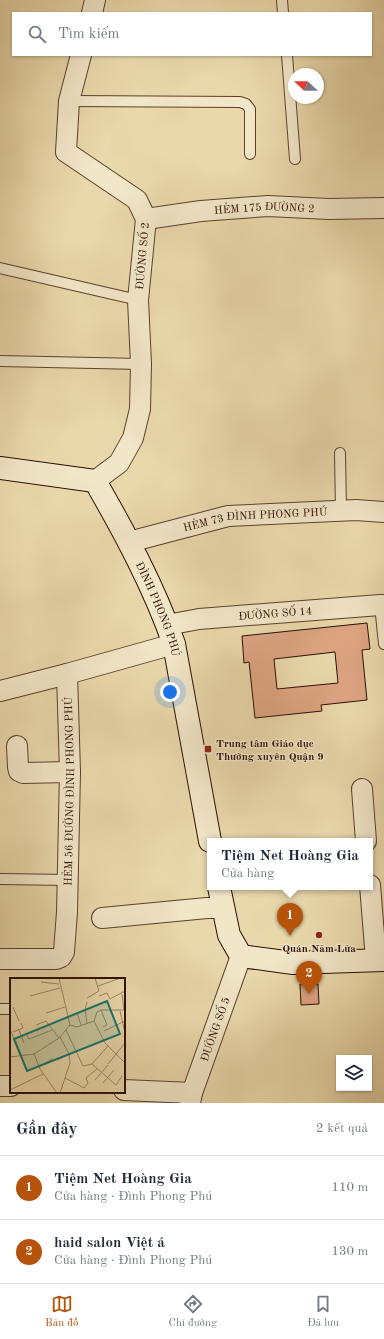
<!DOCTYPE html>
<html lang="vi">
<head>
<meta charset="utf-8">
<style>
	body { margin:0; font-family:"Old Standard TT",serif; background:#f2f2f3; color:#1f2937 }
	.controls { position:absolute; right:12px; bottom:12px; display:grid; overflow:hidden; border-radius:0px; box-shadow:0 1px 3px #0004 }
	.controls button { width:36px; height:36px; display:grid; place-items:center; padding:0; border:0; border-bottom:1px solid #e0e1e3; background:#fff; color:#1f2937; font:20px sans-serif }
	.compass { position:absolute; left:288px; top:68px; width:36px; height:36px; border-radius:50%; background:#fff; box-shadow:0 1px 3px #0004; rotate:292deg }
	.you { position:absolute; left:170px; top:692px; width:14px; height:14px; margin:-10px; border:3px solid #fff; border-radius:50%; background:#1a73e8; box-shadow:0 0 0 6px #1a73e833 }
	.badge { display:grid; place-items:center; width:26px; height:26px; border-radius:50%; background:#b45309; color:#fff; font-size:13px; font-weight:700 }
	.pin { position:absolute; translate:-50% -33px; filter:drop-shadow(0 1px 2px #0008) }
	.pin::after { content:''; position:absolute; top:21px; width:14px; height:12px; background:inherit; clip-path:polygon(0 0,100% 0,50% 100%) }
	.popup { position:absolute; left:207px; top:838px; width:166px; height:52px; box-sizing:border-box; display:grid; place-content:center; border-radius:0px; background:#fff; filter:drop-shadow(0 1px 3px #0005); font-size:13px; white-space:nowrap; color:#747a83 }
	.popup b { font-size:15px; color:#1f2937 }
	.popup::after { content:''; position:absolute; left:50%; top:100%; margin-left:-8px; border:8px solid transparent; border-top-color:#fff }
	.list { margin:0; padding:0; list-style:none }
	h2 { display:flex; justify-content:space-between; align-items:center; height:52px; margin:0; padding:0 16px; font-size:17px }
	h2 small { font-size:13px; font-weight:400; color:#747a83 }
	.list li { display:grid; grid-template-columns:26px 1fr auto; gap:12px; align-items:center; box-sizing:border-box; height:64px; padding:0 16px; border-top:1px solid #e0e1e3 }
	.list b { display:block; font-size:15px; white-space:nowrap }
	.list p { margin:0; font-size:13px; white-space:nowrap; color:#747a83 }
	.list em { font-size:13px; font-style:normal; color:#747a83 }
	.icon { flex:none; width:22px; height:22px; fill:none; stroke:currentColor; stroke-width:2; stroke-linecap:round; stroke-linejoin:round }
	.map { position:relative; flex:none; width:384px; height:1103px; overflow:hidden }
	.search { position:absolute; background:#fff; box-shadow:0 1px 3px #0004; left:12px; right:12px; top:12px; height:44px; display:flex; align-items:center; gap:10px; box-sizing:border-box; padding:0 14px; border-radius:0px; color:#747a83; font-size:15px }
	.sheet { height:180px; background:#fff }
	nav { display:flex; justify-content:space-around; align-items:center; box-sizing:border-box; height:56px; border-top:1px solid #e0e1e3; background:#fff; font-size:11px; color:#747a83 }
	nav a { display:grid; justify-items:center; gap:2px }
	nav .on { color:#b45309 }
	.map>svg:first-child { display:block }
</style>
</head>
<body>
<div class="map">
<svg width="384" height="1103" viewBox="0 0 384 1103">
	<rect width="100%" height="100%" fill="#e9d8ab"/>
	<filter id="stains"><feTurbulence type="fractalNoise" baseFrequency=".005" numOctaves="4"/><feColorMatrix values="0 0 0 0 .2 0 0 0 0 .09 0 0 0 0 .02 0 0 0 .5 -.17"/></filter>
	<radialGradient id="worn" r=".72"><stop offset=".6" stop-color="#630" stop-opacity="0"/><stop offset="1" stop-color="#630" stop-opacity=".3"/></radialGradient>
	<!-- building -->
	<path fill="#dda481" stroke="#2c0e01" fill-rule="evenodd" d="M367 623 370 649 362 650 367 700 321 705 322 711 255 718 249 662 244 663 242 636ZM335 652 338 683 277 689 274 659Z
		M300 984H318L319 1004 301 1005Z"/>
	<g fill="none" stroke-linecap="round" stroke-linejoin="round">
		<defs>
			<path id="lane" d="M282 0 283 13
				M287 55 295 159
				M69 101 240 102 246 104 250 109V154
				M0 268 138 300
				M0 361 141 364
				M340 453 341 511
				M380 605 384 644
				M0 879 68 880
				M0 1009H11"/>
			<g id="street">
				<path d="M92 13 95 0"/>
				<path d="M81 55 69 101 66 152 137 200 146 219 138 300 141 364 140 409 133 438 119 463 95 481"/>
				<path id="s1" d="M146 219 201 211 268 206 329 209 384 208"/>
				<path id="s2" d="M129 542 228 516 356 510 384 512"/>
				<path id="s3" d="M167 625 199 619 380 605H384"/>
				<path d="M0 691 67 674 174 644"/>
				<path d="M17 746 18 767 19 771 23 773 70 772"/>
				<path d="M362 789 366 841"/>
				<path d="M370 885 376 960"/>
				<path d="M102 918 207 908H223"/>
				<path id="s4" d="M0 959H56L61 957 64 952 67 912 70 772 67 674"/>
				<path d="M0 1086H11"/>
				<path d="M124 1090 192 1093"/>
				<path id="s5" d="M190 1103 192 1093 241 956"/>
			</g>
			<g id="secondary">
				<path id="s6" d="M0 468 95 481C125 533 154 587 174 644L210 841"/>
				<path d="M219 887 229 935 241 956 293 963 384 960"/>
			</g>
		</defs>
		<!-- lane casing -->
		<use href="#lane" stroke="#5b402c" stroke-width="12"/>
		<!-- street casing -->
		<use href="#street" stroke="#5b402c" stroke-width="22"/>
		<!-- secondary casing -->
		<use href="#secondary" stroke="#2c0e01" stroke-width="24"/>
		<!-- lane -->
		<use href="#lane" stroke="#f1e6c8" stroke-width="10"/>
		<!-- street -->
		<use href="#street" stroke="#f1e6c8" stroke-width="20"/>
		<!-- secondary -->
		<use href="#secondary" stroke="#f1e6c8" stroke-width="22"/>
	</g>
	<!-- markers -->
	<g fill="#8f2418" stroke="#f1e6c8" stroke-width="1.5">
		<rect x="204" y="745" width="8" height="8" rx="2"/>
		<circle cx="319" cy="935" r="4"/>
	</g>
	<g text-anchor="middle" stroke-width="3" stroke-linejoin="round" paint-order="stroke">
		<!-- street labels -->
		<g font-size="11" fill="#2c0e01" stroke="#f1e6c8">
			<text dy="4" stroke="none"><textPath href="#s1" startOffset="119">HẺM 175 ĐƯỜNG 2</textPath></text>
			<text transform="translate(142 256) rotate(-85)" y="4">ĐƯỜNG SỐ 2</text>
			<text dy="4" stroke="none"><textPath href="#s2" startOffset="129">HẺM 73 ĐÌNH PHONG PHÚ</textPath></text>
			<text dy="4" stroke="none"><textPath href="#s6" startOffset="239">ĐÌNH PHONG PHÚ</textPath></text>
			<text dy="4" stroke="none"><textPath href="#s3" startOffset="109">ĐƯỜNG SỐ 14</textPath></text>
			<text dy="4" stroke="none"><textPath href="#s4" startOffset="228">HẺM 56 ĐƯỜNG ĐÌNH PHONG PHÚ</textPath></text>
			<text dy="4" stroke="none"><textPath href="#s5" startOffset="78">ĐƯỜNG SỐ 5</textPath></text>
		</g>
		<!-- poi labels -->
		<g font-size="11" font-weight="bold" fill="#2c0e01" stroke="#f1e6c8" text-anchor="start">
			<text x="216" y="747">Trung tâm Giáo dục<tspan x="216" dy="13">Thường xuyên Quận 9</tspan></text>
			<text x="319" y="952" text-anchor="middle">Quán Năm Lửa</text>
		</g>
	</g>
	<!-- overview -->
	<g transform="translate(10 978)">
		<rect width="115" height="115" fill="#e9d8ab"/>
		<path fill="none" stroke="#9d8767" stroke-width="1" d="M49 0 60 47M31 4 49 6M88 8 108 1M112 16 114 32M20 18 50 10M89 18 97 15 100 21 115 13M77 20 89 13 85 0M3 29 9 43M91 32 97 47 93 49M110 33 115 55M36 35 55 29M67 35 71 47M84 43 95 65 115 85M77 45 75 32 77 24M26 47 36 43 49 60M60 47 67 49 84 43 87 34 91 32H115M0 51 11 77M9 52 14 65M56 52 73 88 82 86 106 107 112 98M94 53 115 43M3 54 13 50 11 45M16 56 19 61 42 52M24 76 49 60 60 47M24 76 30 91 47 115M0 79 24 76M47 82 59 76M82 86 98 68M98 86 115 65M29 88 43 81M55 100 74 110 78 105 76 100 87 91M85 102 98 87M93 105 104 92M0 112 33 96M50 115 60 85 59 76 50 59"/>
		<path fill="#0f766e" fill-opacity="0.15" stroke="#0f766e" stroke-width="2" d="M97 23 110 56 17 93 4 61Z"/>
		<rect width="115" height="115" fill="none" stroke="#2c0e01" stroke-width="2"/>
	</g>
	<rect width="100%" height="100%" filter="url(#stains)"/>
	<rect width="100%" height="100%" fill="url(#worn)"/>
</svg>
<div class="controls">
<button><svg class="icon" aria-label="layers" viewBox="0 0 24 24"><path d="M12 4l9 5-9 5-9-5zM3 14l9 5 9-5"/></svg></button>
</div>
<svg class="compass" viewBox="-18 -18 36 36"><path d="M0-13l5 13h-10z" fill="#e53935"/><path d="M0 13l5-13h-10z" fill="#747a83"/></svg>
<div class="you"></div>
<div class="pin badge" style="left:290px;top:936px">1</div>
<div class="popup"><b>Tiệm Net Hoàng Gia</b>Cửa hàng</div>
<div class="pin badge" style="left:309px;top:994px">2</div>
<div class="search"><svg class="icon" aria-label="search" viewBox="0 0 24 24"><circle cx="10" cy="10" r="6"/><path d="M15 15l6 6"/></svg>Tìm kiếm</div>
</div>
<section class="sheet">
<h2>Gần đây<small>2 kết quả</small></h2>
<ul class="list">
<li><span class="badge">1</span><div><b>Tiệm Net Hoàng Gia</b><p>Cửa hàng · Đình Phong Phú</p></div><em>110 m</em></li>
<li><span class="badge">2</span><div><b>haid salon Việt á</b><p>Cửa hàng · Đình Phong Phú</p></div><em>130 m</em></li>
</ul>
</section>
<nav>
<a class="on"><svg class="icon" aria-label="map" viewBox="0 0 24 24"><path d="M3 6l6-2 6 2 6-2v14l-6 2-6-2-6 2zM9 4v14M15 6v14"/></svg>Bản đồ</a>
<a><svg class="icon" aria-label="directions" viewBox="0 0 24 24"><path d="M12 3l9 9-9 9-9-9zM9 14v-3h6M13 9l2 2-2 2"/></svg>Chỉ đường</a>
<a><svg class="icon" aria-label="saved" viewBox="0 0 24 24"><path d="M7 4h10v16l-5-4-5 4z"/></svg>Đã lưu</a>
</nav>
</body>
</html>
